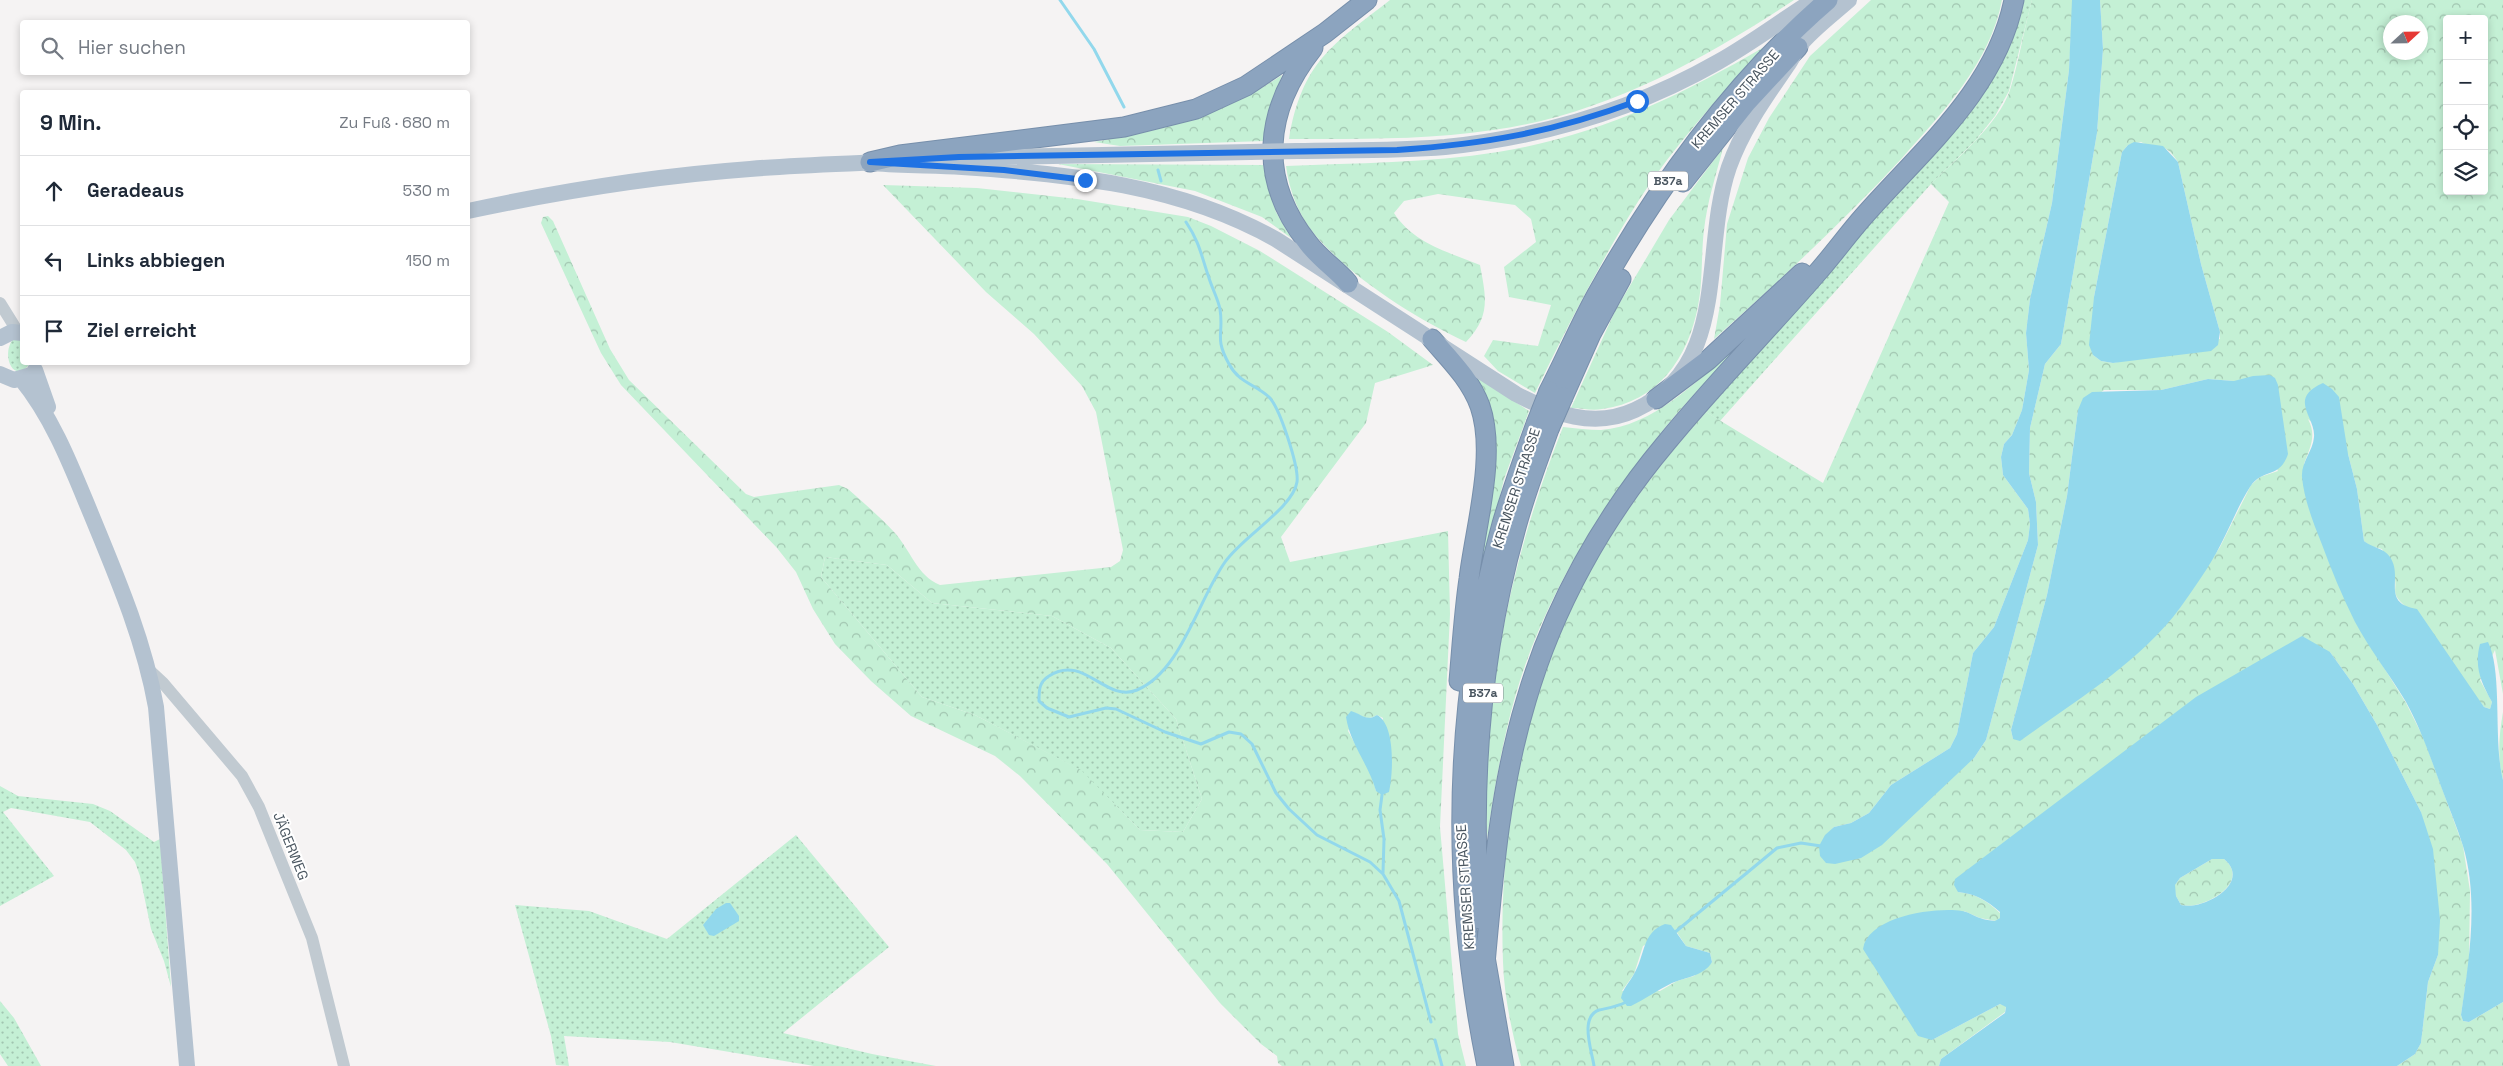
<!DOCTYPE html>
<html lang="de">
<head>
<meta charset="utf-8">
<style>
	body { margin:0; font-family:"Space Grotesk",sans-serif; background:#f2f2f3; color:#1f2937 }
	.controls { position:absolute; right:15px; top:15px; display:grid; overflow:hidden; border-radius:5px; box-shadow:0 2px 8px #0003 }
	.controls button { width:45px; height:45px; display:grid; place-items:center; padding:0; border:0; border-bottom:1px solid #e0e1e3; background:#fff; color:#1f2937; font:25px sans-serif }
	.compass { position:absolute; left:2383px; top:15px; width:45px; height:45px; border-radius:50%; background:#fff; box-shadow:0 2px 8px #0003; rotate:68deg }
	.stop { position:absolute; width:15px; height:15px; margin:-11px; border:4px solid #1f72e3; border-radius:50%; background:#fff }
	.stop.end { background:#1f72e3; border-color:#fff; box-shadow:0 1px 5px #0008 }
	.list { margin:0; padding:0; list-style:none }
	h2 { display:flex; justify-content:space-between; align-items:center; height:65px; margin:0; padding:0 20px; font-size:21px }
	h2 small { font-size:16px; font-weight:400; color:#747a83 }
	.list li { display:grid; grid-template-columns:32px 1fr auto; gap:15px; align-items:center; box-sizing:border-box; height:70px; padding:0 20px; border-top:1px solid #e0e1e3 }
	.list b { display:block; font-size:19px; white-space:nowrap }
	.list em { font-size:16px; font-style:normal; color:#747a83 }
	.icon { flex:none; width:28px; height:28px; fill:none; stroke:currentColor; stroke-width:2; stroke-linecap:round; stroke-linejoin:round }
	.map { position:relative; flex:none; width:2503px; height:1066px; overflow:hidden }
	.search { position:absolute; background:#fff; box-shadow:0 2px 8px #0003; left:20px; top:20px; width:450px; height:55px; display:flex; align-items:center; gap:12px; box-sizing:border-box; padding:0 18px; border-radius:5px; color:#747a83; font-size:19px }
	.panel { position:absolute; background:#fff; box-shadow:0 2px 8px #0003; left:20px; top:90px; width:450px; height:275px; border-radius:5px }
	.map>svg:first-child { display:block }
</style>
</head>
<body>
<div class="map">
<svg width="2503" height="1066" viewBox="0 0 2503 1066">
	<defs>
		<pattern id="grass-dots" width="8" height="8" patternUnits="userSpaceOnUse" patternTransform="scale(1.25)"><rect width="8" height="8" fill="#c4f0d5"/><path d="M2 2h.1M6 6h.1" fill="none" stroke="#a1c5b0" stroke-width="1.8" stroke-linecap="round"/></pattern>
		<pattern id="forest-crowns" width="20" height="18" patternUnits="userSpaceOnUse" patternTransform="scale(1.25)"><rect width="20" height="18" fill="#c4f0d5"/><path d="M2 6a3 3 0 1 1 6 0M12 15a3 3 0 1 1 6 0" fill="none" stroke="#a1c5b0"/></pattern>
	</defs>
	<rect width="100%" height="100%" fill="#f5f3f3"/>
	<!-- grass -->
	<path fill="url(#grass-dots)" d="M2022 0H2032L2009 91 1995 116 1975 141 1931 184 1720 421 1706 412 1979 98C2002 64 2013 40 2022 0Z
		M13 339 22 340V362L30 363C15 386 0 356 13 339Z
		M825 557 887 565 932 603 1052 616 1111 648 1176 719 1202 799 1183 832 1140 830 1080 770 975 715 922 697 821 577Z
		M0 786 18 796 93 804 110 811 154 842 160 839 171 987 164 961 151 929 140 876 135 862 126 850 90 822 11 808 3 812 54 876 0 906Z
		M796 835 889 947 783 1033 872 1054 936 1066H814L670 1042 564 1036 569 1066 556 1065 551 1036 515 905 589 911 667 939Z
		M0 1001 14 1018 41 1066H8L0 1054Z"/>
	<!-- forest -->
	<path fill="url(#forest-crowns)" fill-rule="evenodd" d="M1390 0H1794C1703 60 1603 115 1493 130 1426 140 1357 139 1289 139 1302 62 1332 45 1390 0Z
		M1871 0H2002C1990 63 1943 112 1902 158 1843 222 1779 281 1714 339L1720 305 1727 224 1748 158 1769 118 1810 56Z
		M2032 0H2073L2069 70 2052 203 2030 299 2026 333 2029 370 2022 410 2012 435 2004 444 2001 457 2003 475 2028 509 2030 524 2028 540 1994 627 1973 653 1957 734 1950 748 1891 785 1869 813 1851 823 1834 827 1819 846 1974 758 1986 740 2038 545 2036 502 2029 473 2030 428 2045 364 2061 344 2097 133 2103 49 2100 0H2503V694L2495 650 2480 680 2492 702 2490 709 2484 707 2406 607C2388 591 2399 591 2394 575 2391 566 2386 557 2382 549L2370 546 2364 541 2357 489 2348 454 2308 419C2317 436 2310 447 2304 464L2356 623 2406 703 2424 739 2463 846 2470 891 2469 962 2461 1015 2463 1021 2469 1022 2503 1002V1066H2397L2415 1054 2421 1043 2428 982 2438 955 2421 812 2377 725 2353 684 2330 652 1958 892C1976 894 1986 900 2000 913V918L1996 921 1980 918 1964 911 1932 1040 2000 1004 2006 1006 2005 1012 1941 1059 1939 1066H1521C1512 1033 1504 996 1503 962 1498 833 1524 695 1585 581 1618 518 1660 464 1706 412L1823 483 1949 202 1931 184C1957 158 1998 125 2010 90 2019 61 2024 29 2032 0ZM2447 19H2484V191H2447ZM2390 22H2420V52H2390ZM2141 142C2157 152 2163 138 2178 162L2201 264 2220 332V339L2113 363 2101 361 2093 355 2094 297 2122 152 2128 145ZM2208 379 2234 381 2278 471 2260 477 2251 485 2220 547 2179 609 2133 657 2013 739 2011 730 2047 595 2067 496 2078 410 2104 390H2161ZM1676 931 1686 946 1710 953 1712 962 1694 976 1677 981 1660 991H1622L1634 974 1643 946Z
		M1764 47C1720 96 1675 144 1639 200 1600 262 1567 327 1535 393L1498 371 1484 356 1493 340 1538 346 1551 305 1509 297 1504 267 1536 242 1531 219 1515 205 1438 194 1404 201 1394 213C1413 243 1448 252 1480 265 1486 297 1491 316 1466 342 1415 318 1353 279 1316 236 1299 217 1289 190 1286 166 1356 163 1428 163 1498 152 1597 136 1678 97 1764 47Z
		M1282 75 1268 115 1264 141 1120 146 1094 142C1167 129 1220 117 1282 75Z
		M1723 148C1716 175 1707 202 1704 230 1701 254 1703 281 1698 306 1688 358 1658 402 1602 409 1592 411 1581 408 1571 408L1615 311 1669 220Z
		M1058 164 1263 165 1276 212 1291 238 1262 217 1195 191Z
		M883 185 977 188 1077 199 1188 217 1211 226 1260 251 1388 332 1433 365 1375 383 1366 423 1281 537 1290 562 1448 531 1450 614 1440 827 1458 1034 1466 1066H1282L1278 1063 1277 1056 1261 1044 1220 1003 1107 864 1020 776 995 756 911 716 871 681 835 644 813 609 796 572 777 548 621 385 601 353 541 223 543 217 548 216 553 221 610 349 629 380 746 494 754 497 839 485 848 489C864 503 880 517 894 532 910 549 917 576 940 585L1111 567 1120 561 1123 550 1096 412 1082 386 1034 334 986 292ZM825 557 887 565 932 603 1052 616 1111 648 1176 719 1202 799 1183 832 1140 830 1081 770 975 715 922 697 821 577ZM1356 713C1363 718 1369 720 1377 715L1383 718 1376 791 1372 775 1348 731Z
		M1733 351C1708 380 1680 408 1656 439 1595 516 1542 602 1515 697 1502 743 1494 791 1487 838 1481 697 1511 558 1563 427 1575 428 1589 430 1601 430 1653 426 1695 382 1733 351Z
		M1473 374 1529 411 1504 479 1472 613 1495 462Z
		M2503 712V780C2497 757 2499 735 2503 712Z
		M2212 859H2224C2253 883 2201 911 2181 905L2176 896 2174 886 2180 878Z"/>
	<!-- water -->
	<path fill="#92d8ec" fill-rule="evenodd" d="M2072 0H2100L2103 49 2097 133 2061 344 2045 364 2030 428 2029 473 2036 502 2038 545 1986 740 1974 758 1882 845 1861 858 1835 864 1826 863 1820 856 1819 846 1825 835 1834 827 1851 823 1869 813 1891 785 1950 748 1957 734 1973 653 1994 627 2028 540 2030 524 2028 509 2003 475 2001 457 2004 444 2012 435 2022 410 2029 370 2026 333 2030 299 2052 203 2069 70Z
		M2134 142 2163 146 2178 162 2201 264 2220 332 2218 345 2211 351 2113 363 2101 361 2093 355 2089 345 2094 297 2122 152 2128 145Z
		M2270 375 2275 378 2278 385 2288 454C2280 479 2262 468 2250 487 2239 504 2231 525 2221 544 2210 566 2194 588 2180 608 2139 663 2075 701 2020 741L2013 739 2011 730 2047 595 2067 496 2078 410 2083 398 2092 392 2161 390 2208 379 2234 381 2253 376Z
		M2323 383 2332 389 2339 397 2348 454 2357 489 2364 541C2372 548 2383 547 2390 557 2404 578 2380 603 2417 609L2484 707 2490 709 2492 702C2481 682 2474 667 2480 644L2488 642C2503 672 2493 741 2503 780V1002L2469 1022 2463 1021 2461 1015C2469 961 2479 899 2463 846 2457 827 2449 808 2442 789 2431 759 2421 729 2406 702 2390 675 2370 650 2355 622 2342 596 2331 569 2321 542 2313 522 2304 499 2302 477 2301 462 2313 451 2314 437 2316 417 2287 399 2323 383Z
		M2302 636 2330 652 2353 684 2377 725 2421 812 2433 849 2440 920 2438 955 2428 982 2421 1043 2415 1054 2397 1066H1939L1941 1059 2005 1013 2006 1007 2000 1004 1932 1040 1918 1036 1863 949C1868 916 1936 907 1962 911 1969 912 1974 916 1980 918 1985 920 1990 920 1995 921L2000 918V912C1986 900 1976 894 1958 892L1954 885 1955 879 2196 697ZM2212 859H2224C2253 883 2202 911 2181 905L2176 896 2175 885 2180 878Z
		M1351 711C1362 714 1366 722 1377 715 1396 725 1393 774 1389 792L1382 795 1376 791C1369 765 1350 744 1346 717Z
		M726 903H730L739 916V921L714 936 709 935 703 925 716 909Z
		M1665 924 1671 925 1686 946 1710 953 1712 962C1704 976 1686 977 1672 983 1658 990 1645 999 1631 1006H1627L1621 998C1623 988 1629 983 1634 974 1645 956 1642 932 1665 924Z"/>
	<g fill="none" stroke-linecap="round" stroke-linejoin="round">
		<!-- stream -->
		<path stroke="#92d8ec" stroke-width="3" d="M1060 0 1094 49 1124 107
			M1158 170 1161 181
			M1186 222C1200 243 1201 255 1209 278 1212 288 1218 299 1220 309 1224 335 1214 337 1229 364 1239 383 1255 384 1269 397 1280 408 1299 467 1297 482 1293 508 1242 537 1225 562 1198 600 1181 672 1137 690 1105 703 1084 653 1049 676 1039 682 1039 690 1039 701L1047 708 1069 717 1106 708 1116 709 1165 732 1201 744 1229 732 1241 734 1252 744 1276 793 1289 809 1317 835 1370 862 1383 874 1399 901 1431 1022
			M1382 795 1380 810 1384 839 1383 873
			M1674 933 1777 848 1801 843 1821 846
			M1435 1040 1442 1066
			M1594 1066C1592 1051 1579 1017 1599 1010 1608 1008 1617 1007 1626 1002"/>
		<defs>
			<path id="highway" d="M1313 48C1264 110 1257 179 1308 243 1320 259 1336 269 1348 283
				M870 162 900 155 1124 127 1196 109 1246 86 1325 33 1367 0
				M1683 182 1746 103 1798 47
				M1432 339C1450 360 1470 379 1480 406 1497 455 1475 528 1469 579 1464 613 1462 647 1459 681
				M1549 391C1565 360 1579 327 1596 296 1657 187 1733 82 1828 0
				M1563 397 1591 334 1621 279
				M1656 399 1708 360 1802 273
				M1480 919C1470 788 1480 657 1515 531 1524 496 1537 463 1549 429
				M1484 951 1504 1066
				M1485 964C1493 875 1500 787 1526 701 1553 607 1603 518 1666 443 1714 384 1768 330 1817 273 1833 255 1848 234 1864 216 1922 150 1996 90 2014 0
				M1487 1066C1450 885 1453 703 1502 524 1512 490 1524 457 1536 424"/>
		</defs>
		<!-- highway casing -->
		<use href="#highway" stroke="#778fab" stroke-width="21"/>
		<!-- minor -->
		<path stroke="#c1cad1" stroke-width="12" d="M0 303 18 332
			M149 670 163 683 242 776 259 807 312 938 344 1066"/>
		<!-- major -->
		<path stroke="#b4c2d0" stroke-width="16" d="M1297 151C1346 150 1396 151 1445 147 1541 137 1634 110 1718 62 1752 43 1782 20 1814 0
			M955 158 1250 152
			M874 163C904 166 932 165 962 167 1070 174 1181 185 1277 240L1516 394C1554 414 1594 429 1635 410 1732 365 1700 251 1729 167 1742 130 1765 98 1787 66 1792 60 1794 52 1799 46 1813 29 1832 15 1849 0
			M468 211C561 191 655 176 750 169 794 165 839 164 883 162
			M0 338 12 332 22 333
			M35 370 48 407
			M0 374 14 380 31 375
			M21 379C53 418 72 468 91 514 117 577 144 640 156 707L187 1066"/>
		<!-- highway -->
		<use href="#highway" stroke="#8ca4bf" stroke-width="19"/>
		<defs>
			<path id="highway-bridge" d="M1536 424 1549 391
				M1549 429 1563 397"/>
		</defs>
		<!-- highway-bridge casing -->
		<use href="#highway-bridge" stroke="#778fab" stroke-width="21" stroke-linecap="butt"/>
		<!-- major-bridge -->
		<path stroke="#b4c2d0" stroke-width="16" d="M1250 152 1297 151"/>
		<!-- highway-bridge -->
		<use href="#highway-bridge" stroke="#8ca4bf" stroke-width="19"/>
	</g>
	<g fill="none" stroke-linecap="round" stroke-linejoin="round">
		<!-- route -->
		<path stroke="#1f72e3" stroke-width="6" d="M1085 180 1004 170 870 162 959 157 1397 150C1486 144 1554 132 1637 101"/>
	</g>
	<g text-anchor="middle" stroke-width="4" stroke-linejoin="round" paint-order="stroke">
		<!-- shield labels -->
		<g fill="#fff" stroke="#808990" stroke-width="1">
			<rect x="1648" y="171.5" width="40" height="19" rx="4"/>
			<rect x="1463" y="683.5" width="40" height="19" rx="4"/>
		</g>
		<g font-size="12" font-weight="bold" fill="#4a5660">
			<text x="1668" y="185">B37a</text>
			<text x="1483" y="697">B37a</text>
		</g>
		<!-- street labels -->
		<g font-size="14" fill="#4a5660" stroke="#fff">
			<text transform="translate(1735 99) rotate(-49)" y="5">KREMSER STRASSE</text>
			<text transform="translate(1516 488) rotate(-72)" y="5">KREMSER STRASSE</text>
			<text transform="translate(291 846) rotate(68)" y="5">JÄGERWEG</text>
			<text transform="translate(1465 887) rotate(-94)" y="5">KREMSER STRASSE</text>
		</g>
	</g>
</svg>
<div class="controls">
<button>+</button>
<button>−</button>
<button><svg class="icon" aria-label="locate" viewBox="0 0 24 24"><circle cx="12" cy="12" r="6"/><path d="M12 2v4M12 18v4M2 12h4M18 12h4"/></svg></button>
<button><svg class="icon" aria-label="layers" viewBox="0 0 24 24"><path d="M12 4l9 5-9 5-9-5zM3 14l9 5 9-5"/></svg></button>
</div>
<svg class="compass" viewBox="-18 -18 36 36"><path d="M0-13l5 13h-10z" fill="#e53935"/><path d="M0 13l5-13h-10z" fill="#747a83"/></svg>
<div class="stop" style="left:1637px;top:101px"></div>
<div class="stop end" style="left:1085px;top:180px"></div>
<div class="search"><svg class="icon" aria-label="search" viewBox="0 0 24 24"><circle cx="10" cy="10" r="6"/><path d="M15 15l6 6"/></svg>Hier suchen</div>
<section class="panel">
<h2>9 Min.<small>Zu Fuß · 680 m</small></h2>
<ul class="list">
<li><svg class="icon" aria-label="ahead" viewBox="0 0 24 24"><path d="M12 20V5M6 11l6-6 6 6"/></svg><div><b>Geradeaus</b></div><em>530 m</em></li>
<li><svg class="icon" aria-label="left" viewBox="0 0 24 24"><path d="M17 20v-9H6M10 6l-5 5 5 5"/></svg><div><b>Links abbiegen</b></div><em>150 m</em></li>
<li><svg class="icon" aria-label="arrive" viewBox="0 0 24 24"><path d="M6 21V4h12l-3 4 3 4H6"/></svg><div><b>Ziel erreicht</b></div></li>
</ul>
</section>
</div>
</body>
</html>
